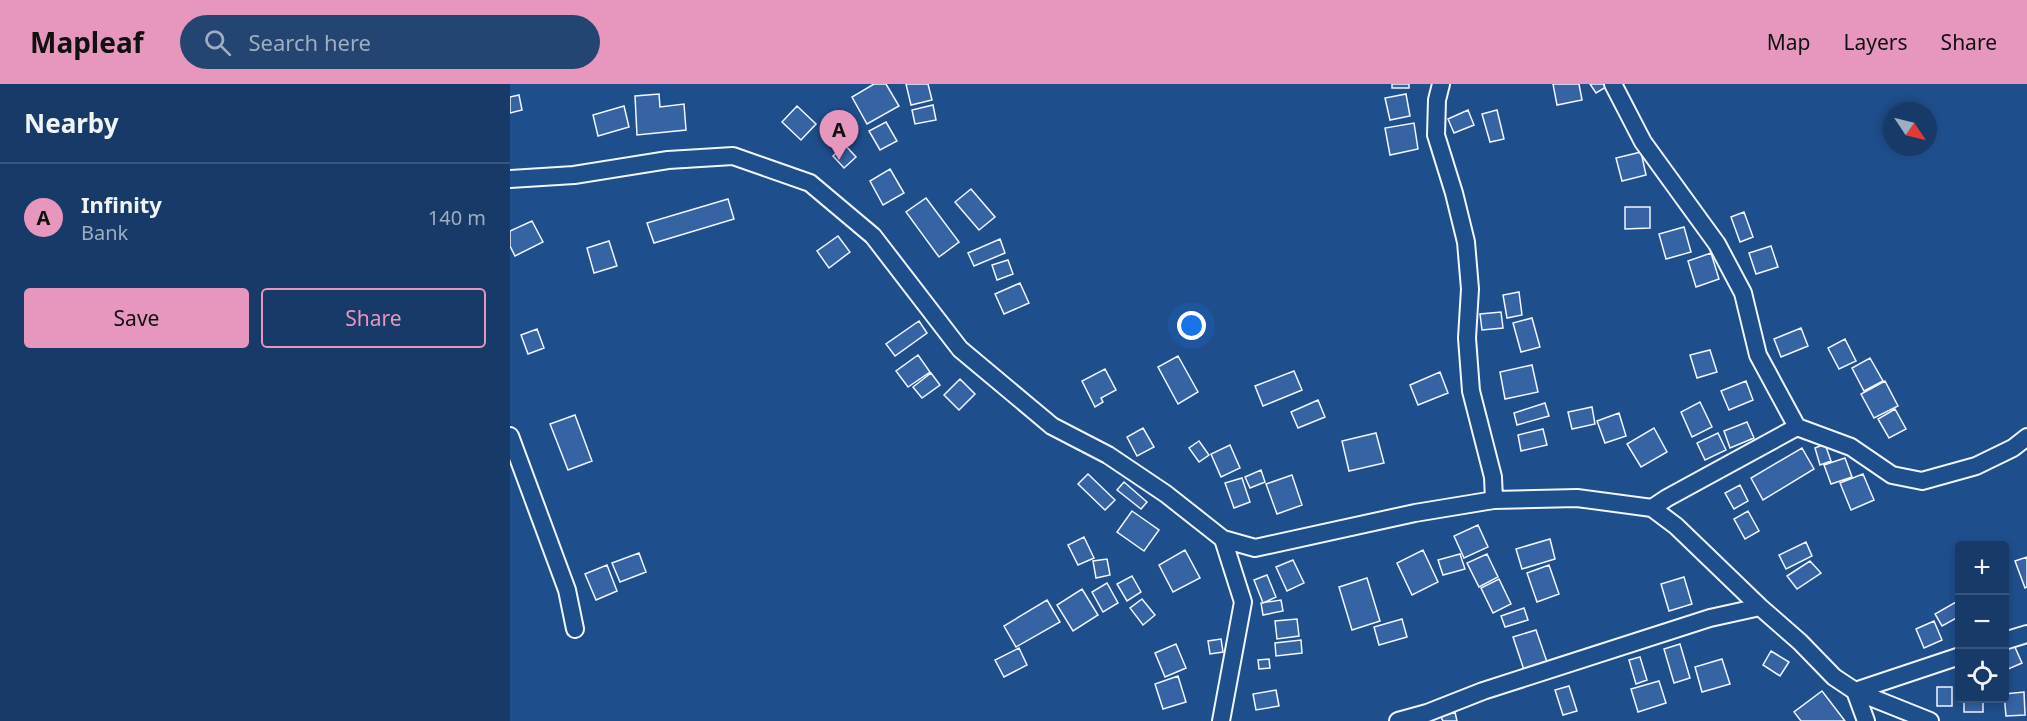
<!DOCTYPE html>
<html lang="en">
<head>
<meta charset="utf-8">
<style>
	body { margin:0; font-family:"Noto Sans",sans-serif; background:#244571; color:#f1f3f6 }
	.controls { position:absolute; right:18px; bottom:18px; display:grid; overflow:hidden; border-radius:6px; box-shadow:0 3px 9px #0003 }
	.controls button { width:54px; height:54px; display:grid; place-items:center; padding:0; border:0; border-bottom:2px solid #36547d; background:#173a69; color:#f1f3f6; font:30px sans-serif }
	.compass { position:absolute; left:1373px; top:18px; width:54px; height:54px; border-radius:50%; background:#173a69; box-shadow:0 3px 9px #0003; rotate:125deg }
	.you { position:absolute; left:682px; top:242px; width:21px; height:21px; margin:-15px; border:4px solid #fff; border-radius:50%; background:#1a73e8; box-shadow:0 0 0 9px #1a73e833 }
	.badge { display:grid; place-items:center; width:39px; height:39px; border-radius:50%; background:#e797bd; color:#111; font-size:20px; font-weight:700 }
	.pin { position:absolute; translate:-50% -50px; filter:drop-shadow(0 2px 3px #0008) }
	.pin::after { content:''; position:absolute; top:32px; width:21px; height:18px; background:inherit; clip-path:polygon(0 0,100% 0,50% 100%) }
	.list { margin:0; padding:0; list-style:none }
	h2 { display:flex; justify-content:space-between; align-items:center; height:78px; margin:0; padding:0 24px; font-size:26px }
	h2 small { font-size:20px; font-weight:400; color:#9eadc0 }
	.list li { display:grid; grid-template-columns:39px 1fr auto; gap:18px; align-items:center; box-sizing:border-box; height:108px; padding:0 24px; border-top:2px solid #36547d }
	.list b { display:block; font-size:22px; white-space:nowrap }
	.list p { margin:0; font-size:20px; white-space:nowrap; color:#9eadc0 }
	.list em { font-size:20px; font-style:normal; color:#9eadc0 }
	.actions { display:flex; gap:12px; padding:18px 24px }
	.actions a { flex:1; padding:14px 0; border:2px solid #e797bd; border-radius:6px; text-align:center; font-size:21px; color:#e797bd }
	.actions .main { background:#e797bd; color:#111 }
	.icon { flex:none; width:33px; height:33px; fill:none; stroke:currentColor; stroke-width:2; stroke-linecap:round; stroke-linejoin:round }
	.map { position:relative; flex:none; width:1517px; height:637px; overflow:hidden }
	header { display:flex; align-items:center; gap:36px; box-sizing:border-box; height:84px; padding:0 30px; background:#e797bd; color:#111 }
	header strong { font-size:28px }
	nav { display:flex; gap:33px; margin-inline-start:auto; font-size:21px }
	.search { width:420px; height:54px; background:#244571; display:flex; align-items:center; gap:15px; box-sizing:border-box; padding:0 21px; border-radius:33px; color:#9eadc0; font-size:22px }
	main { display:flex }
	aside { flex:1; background:#173a69 }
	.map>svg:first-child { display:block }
</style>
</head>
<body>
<header>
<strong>Mapleaf</strong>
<div class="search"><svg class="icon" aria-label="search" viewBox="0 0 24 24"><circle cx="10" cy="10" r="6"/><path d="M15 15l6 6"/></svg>Search here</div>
<nav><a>Map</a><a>Layers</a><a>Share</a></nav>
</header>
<main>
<aside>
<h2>Nearby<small></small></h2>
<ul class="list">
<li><span class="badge">A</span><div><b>Infinity</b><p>Bank</p></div><em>140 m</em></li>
</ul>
<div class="actions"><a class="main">Save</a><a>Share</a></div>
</aside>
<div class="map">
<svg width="1517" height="637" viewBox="0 0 1517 637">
	<rect width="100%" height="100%" fill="#1f4e8c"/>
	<!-- building -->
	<path fill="#3563a3" stroke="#f2f6ff" stroke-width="1.5" d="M364 0H376L389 22 357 40 342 13Z
		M396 0H418L422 16 401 21Z
		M882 0H899V4H882Z
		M1043 0H1069L1072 16 1047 21Z
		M1080 0H1094L1096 3 1086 9Z
		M149 10 150 23 174 20 176 46 127 51 125 12Z
		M896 10 900 32 880 36 875 14Z
		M9 11 12 26 0 29V13Z
		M423 21 426 36 405 40 402 26Z
		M114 22 119 43 88 52 83 31Z
		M287 22 306 40 291 56 272 38Z
		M958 26 964 41 944 49 938 35Z
		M987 26 994 55 980 58 972 30Z
		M376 38 387 57 370 66 359 47Z
		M904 39 908 65 880 71 875 44Z
		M335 61 346 73 334 84 323 72Z
		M1131 68 1136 91 1112 97 1106 74Z
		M380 85 394 109 373 121 360 97Z
		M461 105 485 133 469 146 445 118Z
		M416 114 449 158 429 173 396 128Z
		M218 115 224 135 144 159 137 139Z
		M1115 123H1140V144L1115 145Z
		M1234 128 1243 153 1230 158 1221 133Z
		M22 137 33 158 5 172 0 162V147Z
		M1174 143 1181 168 1156 175 1149 150Z
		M328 152 340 168 319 184 307 167Z
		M490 155 495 169 464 182 458 169Z
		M99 157 107 182 84 189 77 164Z
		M1261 162 1268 183 1246 190 1239 169Z
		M1201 169 1209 195 1186 203 1178 177Z
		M498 176 503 190 487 196 482 181Z
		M510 199 519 219 494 230 485 210Z
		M1009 208 1012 231 997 234 993 211Z
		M991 228 993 244 972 246 970 230Z
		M1022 234 1030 263 1011 268 1003 239Z
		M409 237 417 249 385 272 376 260Z
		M1291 244 1298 262 1271 273 1264 255Z
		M27 245 34 264 18 270 11 251Z
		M1335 255 1346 277 1329 285 1318 264Z
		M1200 266 1207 288 1187 294 1180 271Z
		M408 271 420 288 398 303 386 287Z
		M668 272 688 308 668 320 648 283Z
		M1360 274 1373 297 1354 307 1342 284Z
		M1022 281 1028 308 995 315 990 288Z
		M595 285 606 306 591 314 593 318 585 323 572 297Z
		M784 287 792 306 753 322 745 302Z
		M930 288 938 309 908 321 900 301Z
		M421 289 430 301 412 314 403 303Z
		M450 295 465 310 449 326 434 311Z
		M1236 297 1243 316 1219 326 1211 307Z
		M1375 297 1388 322 1364 334 1351 310Z
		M808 316 815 333 788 344 781 328Z
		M1190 318 1202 343 1182 353 1171 328Z
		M1035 319 1039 332 1007 341 1004 329Z
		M1082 323 1085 340 1062 345 1058 328Z
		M1385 325 1396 345 1379 354 1368 335Z
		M1109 329 1116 352 1095 359 1087 337Z
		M65 331 82 377 58 386 40 340Z
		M1237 338 1244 354 1220 364 1214 347Z
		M633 344 644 363 627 372 617 353Z
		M1144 344 1157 368 1131 383 1117 360Z
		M1033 345 1037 361 1011 367 1008 351Z
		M866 349 874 379 839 387 832 357Z
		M1208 349 1216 366 1195 376 1187 359Z
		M689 357 699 371 689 378 679 364Z
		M1315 360 1321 377 1310 381 1305 364Z
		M720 361 730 384 711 393 701 370Z
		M1292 364 1304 385 1253 416 1241 394Z
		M1335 374 1342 393 1321 400 1314 381Z
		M751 386 755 398 740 404 735 393Z
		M578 390 605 416 595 426 568 400Z
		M1353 390 1364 416 1341 426 1330 399Z
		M782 391 792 421 767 430 756 400Z
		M732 394 740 418 724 424 715 399Z
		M614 398 637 418 631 425 607 406Z
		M1230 401 1238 417 1224 425 1215 409Z
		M622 427 649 446 634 467 607 448Z
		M1238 427 1249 447 1235 455 1224 435Z
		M968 441 978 463 954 474 944 452Z
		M574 453 584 474 568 481 558 461Z
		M1040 455 1045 475 1012 485 1006 465Z
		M1296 458 1302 472 1276 485 1269 471Z
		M675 466 690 494 663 508 649 481Z
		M913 466 928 498 902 511 887 479Z
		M129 469 136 488 110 498 102 479Z
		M950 470 955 485 933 491 928 476Z
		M977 470 988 493 969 503 957 479Z
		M1517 473V503L1515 504 1505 477Z
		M597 475 600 491 586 494 583 477Z
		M783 476 794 499 777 507 766 483Z
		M1300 477 1311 489 1287 505 1277 492Z
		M97 481 107 507 86 516 75 490Z
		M1039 481 1049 510 1027 518 1017 489Z
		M757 491 766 513 753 519 744 496Z
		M622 492 631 508 617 517 607 500Z
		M1174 493 1182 520 1159 527 1151 500Z
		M857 494 870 537 842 546 829 503Z
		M989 495 1001 520 983 529 971 504Z
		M597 499 608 519 593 528 582 508Z
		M572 505 588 531 563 547 547 521Z
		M632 515 645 531 633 541 620 524Z
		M537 516 550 538 506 563 494 542Z
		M771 516 773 527 753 531 751 519Z
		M1446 518 1450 523V532L1432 542 1425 530Z
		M1014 524 1018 536 995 543 991 532Z
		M787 535 789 552 767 555 765 537Z
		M892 535 897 553 869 561 864 543Z
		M1424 537 1432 556 1414 564 1406 545Z
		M1026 546 1037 578 1014 586 1003 553Z
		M711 555 713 568 700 570 698 557Z
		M791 556 792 569 766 572 765 559Z
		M666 560 676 584 655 593 645 569Z
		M1170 560 1180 594 1164 599 1154 565Z
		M1504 561 1512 579 1496 586 1494 565Z
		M509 564 517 581 494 593 485 576Z
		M1261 567 1279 578 1270 592 1253 581Z
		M1130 573 1137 596 1126 600 1119 576Z
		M759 575 760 584 749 585 748 576Z
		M1212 575 1220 600 1192 608 1185 583Z
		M1448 588H1450V608H1447Z
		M668 592 676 618 653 625 645 600Z
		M1149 597 1156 619 1128 628 1121 605Z
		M1059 602 1067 627 1053 631 1045 606Z
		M1427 603H1442V622H1427Z
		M766 606 769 622 746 626 743 610Z
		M1312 607 1335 637H1291L1284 628Z
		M1514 608 1515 631 1496 632 1494 610Z
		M1454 614H1473V628H1454Z
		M945 628 947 637H933L931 633Z"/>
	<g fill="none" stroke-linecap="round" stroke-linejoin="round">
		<defs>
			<path id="minor" d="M931 0 927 16 926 51 944 109 956 158 960 205 957 254 961 307 983 393 984 416
				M1103 0 1133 58 1207 160 1233 209 1248 271 1287 343
				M0 95 64 91 158 76 223 72 300 99 363 152 450 265 542 342 598 371 656 410 713 455 745 464 905 429 984 416 1067 414 1142 424 1166 442 1250 523 1290 558 1324 593 1345 607 1450 572
				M0 352 57 506 65 545
				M1142 424 1157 414 1287 343 1341 363 1382 391 1412 397 1466 382 1503 364 1517 353
				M1494 557 1517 550
				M711 637 733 518 713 455
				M888 637 917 629 973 607 1200 534 1250 523
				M1356 637 1345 607 1420 637"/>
		</defs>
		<!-- minor casing -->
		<use href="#minor" stroke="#f2f6ff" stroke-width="20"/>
		<!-- minor -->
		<use href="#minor" stroke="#1f4e8c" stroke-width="16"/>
	</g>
</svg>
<div class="controls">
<button>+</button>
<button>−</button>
<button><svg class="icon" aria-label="locate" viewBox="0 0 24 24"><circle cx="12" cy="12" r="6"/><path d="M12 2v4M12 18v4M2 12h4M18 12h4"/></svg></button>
</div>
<svg class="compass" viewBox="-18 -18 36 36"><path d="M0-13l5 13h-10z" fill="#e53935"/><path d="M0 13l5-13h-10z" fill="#9eadc0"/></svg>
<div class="you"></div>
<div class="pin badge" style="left:329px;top:76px">A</div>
</div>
</main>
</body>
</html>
